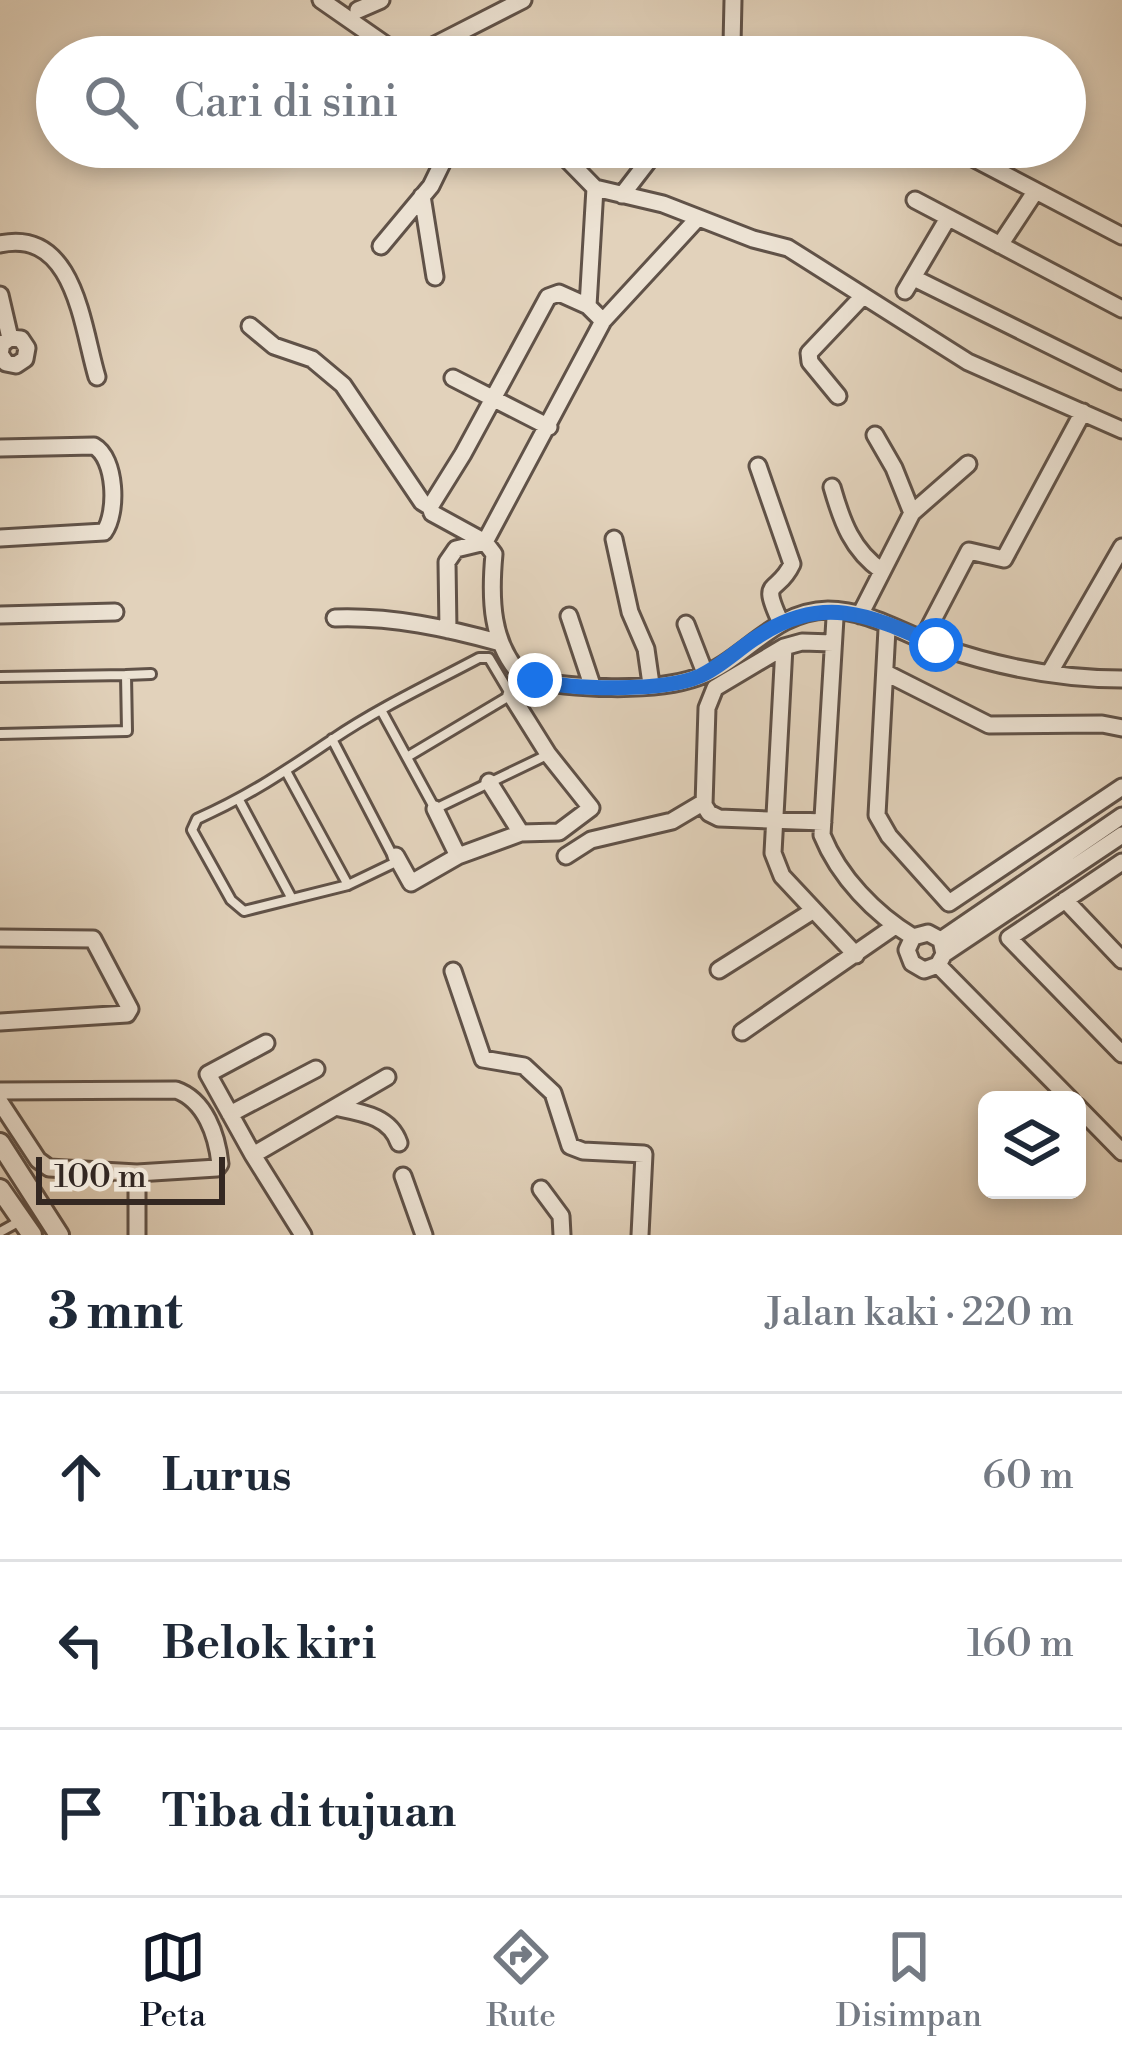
<!DOCTYPE html>
<html lang="id">
<head>
<meta charset="utf-8">
<style>
	body { margin:0; font-family:"Libre Bodoni",serif; background:#f6f6f7; color:#1f2937 }
	.controls { position:absolute; right:36px; bottom:36px; display:grid; overflow:hidden; border-radius:18px; box-shadow:0 6px 18px #0003 }
	.controls button { width:108px; height:108px; display:grid; place-items:center; padding:0; border:0; border-bottom:3px solid #e0e1e3; background:#fff; color:#1f2937; font:60px sans-serif }
	.scale { position:absolute; left:36px; bottom:30px; width:189px; box-sizing:border-box; padding-left:12px; border:6px solid #342822; border-top:0; font-size:33px; line-height:42px; white-space:nowrap; color:#342822; -webkit-text-stroke:9px #ece2d3; paint-order:stroke }
	.stop { position:absolute; width:36px; height:36px; margin:-27px; border:9px solid #1a73e8; border-radius:50%; background:#fff }
	.stop.end { background:#1a73e8; border-color:#fff; box-shadow:0 3px 12px #0008 }
	.list { margin:0; padding:0; list-style:none }
	h2 { display:flex; justify-content:space-between; align-items:center; height:156px; margin:0; padding:0 48px; font-size:51px }
	h2 small { font-size:39px; font-weight:400; color:#747a83 }
	.list li { display:grid; grid-template-columns:78px 1fr auto; gap:36px; align-items:center; box-sizing:border-box; height:168px; padding:0 48px; border-top:3px solid #e0e1e3 }
	.list b { display:block; font-size:45px; white-space:nowrap }
	.list em { font-size:39px; font-style:normal; color:#747a83 }
	.icon { flex:none; width:66px; height:66px; fill:none; stroke:currentColor; stroke-width:2; stroke-linecap:round; stroke-linejoin:round }
	.map { position:relative; flex:none; width:1122px; height:1235px; overflow:hidden }
	.search { position:absolute; background:#fff; box-shadow:0 6px 18px #0003; left:36px; right:36px; top:36px; height:132px; display:flex; align-items:center; gap:30px; box-sizing:border-box; padding:0 42px; border-radius:66px; color:#747a83; font-size:45px }
	.sheet { height:660px; background:#fff }
	nav { display:flex; justify-content:space-around; align-items:center; box-sizing:border-box; height:168px; border-top:3px solid #e0e1e3; background:#fff; font-size:33px; color:#747a83 }
	nav a { display:grid; justify-items:center; gap:6px }
	nav .on { color:#111827 }
	.map>svg:first-child { display:block }
</style>
</head>
<body>
<div class="map">
<svg width="1122" height="1235" viewBox="0 0 1122 1235">
	<rect width="100%" height="100%" fill="#e2d2bb"/>
	<filter id="stains"><feTurbulence type="fractalNoise" baseFrequency=".00167" numOctaves="4"/><feColorMatrix values="0 0 0 0 .2 0 0 0 0 .09 0 0 0 0 .02 0 0 0 .5 -.17"/></filter>
	<radialGradient id="worn" r=".72"><stop offset=".6" stop-color="#630" stop-opacity="0"/><stop offset="1" stop-color="#630" stop-opacity=".3"/></radialGradient>
	<g fill="none" stroke-linecap="round" stroke-linejoin="round">
		<defs>
			<path id="service" d="M126 675 151 674
				M0 677 126 675 127 731 0 734
				M381 710 435 809 547 755
				M332 739 396 862 348 885 244 911 231 900 192 830 197 819C251 795 285 771 333 739 379 708 430 684 479 658H489L511 695 407 757
				M287 773 348 885
				M239 800 291 897
				M0 1232 20 1221"/>
			<path id="minor" d="M321 0 403 57
				M358 10 381 0
				M589 47 596 50 871 57
				M429 48 523 0
				M724 57 732 45 733 0
				M555 147 595 188 663 204 753 239 788 248 968 362 1122 430
				M952 147 1122 236
				M595 188 588 306 603 321 485 542 494 554C490 597 490 645 524 678 570 689 654 693 698 677 745 660 773 611 828 610 869 610 904 634 941 647 999 667 1061 679 1122 679
				M622 195 659 147
				M422 196 435 277
				M915 200 1122 309
				M0 244C75 228 82 327 97 377
				M1000 245 1035 192
				M381 246 431 186 450 147
				M914 278 1122 381
				M905 291 948 218
				M0 295 10 338 2 344 0 354 6 363 16 365 25 359 27 348 21 339 10 338
				M603 321 698 218
				M250 326 274 346 312 359 343 385 422 502 430 507
				M453 378 549 427
				M838 396 810 362 809 353 863 296
				M875 435 894 468 912 513
				M0 448 94 446C116 458 118 513 104 532L0 538
				M758 466 792 564C777 596 759 576 781 623
				M832 487C842 522 852 550 882 571
				M614 539 630 612 646 649 651 684
				M485 542 432 513 430 507 463 454 548 297 559 293 588 306
				M0 615 115 612
				M860 615 912 513 968 464
				M569 616 592 685
				M335 618C392 616 447 628 501 643
				M835 618 822 835C839 877 875 914 913 937L928 933 941 940 944 954 938 965 924 970 912 963 907 950 913 937
				M686 624 705 673
				M887 629 877 815 889 836 949 903 1122 787
				M448 630 447 562 456 549 485 542
				M923 639 969 551 1004 559 1083 412
				M784 647 773 853 782 876 856 955
				M1050 672 1122 547
				M886 673 989 725 1102 724 1122 728
				M489 782 521 833
				M435 809 458 856
				M823 822 719 818 709 813 704 805 707 708 715 688 784 647 802 642 833 643
				M396 856 411 883 458 856 521 833 559 832 591 808 548 754 511 695
				M566 856 591 840 672 821 704 802
				M1122 862 1009 938 1122 1054
				M1065 900 1122 960
				M0 938 93 939 130 1009 127 1014 0 1022
				M941 940 1122 816
				M944 954 1122 835
				M938 965 1071 1100
				M719 970 814 910
				M453 971 483 1059 524 1066 553 1093 570 1146 583 1151 644 1154 640 1235
				M742 1032 895 926
				M0 1091 176 1090C205 1100 217 1135 220 1164L217 1168 137 1173 49 1168 38 1160 0 1102
				M1077 1106 1122 1152
				M339 1108C364 1113 390 1117 399 1143
				M230 1114 316 1069
				M253 1155 208 1074 266 1043
				M137 1173V1235
				M403 1176 424 1235
				M541 1189 561 1216 562 1235
				M303 1235 253 1155 387 1077"/>
			<path id="tertiary" d="M0 1143 59 1235
				M0 1189 32 1235"/>
		</defs>
		<!-- service casing -->
		<use href="#service" stroke="#605248" stroke-width="14"/>
		<!-- minor casing -->
		<use href="#minor" stroke="#605248" stroke-width="21"/>
		<!-- tertiary casing -->
		<use href="#tertiary" stroke="#605248" stroke-width="24"/>
		<!-- service -->
		<use href="#service" stroke="#ece2d3" stroke-width="8"/>
		<!-- minor -->
		<use href="#minor" stroke="#ece2d3" stroke-width="15"/>
		<!-- tertiary -->
		<use href="#tertiary" stroke="#ece2d3" stroke-width="18"/>
	</g>
	<g fill="none" stroke-linecap="round" stroke-linejoin="round">
		<!-- route -->
		<path stroke="#1a73e8" stroke-width="15" d="M535 680C573 690 664 692 700 676 720 667 736 651 754 639 821 593 869 614 936 645"/>
	</g>
	<rect width="100%" height="100%" filter="url(#stains)"/>
	<rect width="100%" height="100%" fill="url(#worn)"/>
</svg>
<div class="controls">
<button><svg class="icon" aria-label="layers" viewBox="0 0 24 24"><path d="M12 4l9 5-9 5-9-5zM3 14l9 5 9-5"/></svg></button>
</div>
<div class="scale">100 m</div>
<div class="stop" style="left:936px;top:645px"></div>
<div class="stop end" style="left:535px;top:680px"></div>
<div class="search"><svg class="icon" aria-label="search" viewBox="0 0 24 24"><circle cx="10" cy="10" r="6"/><path d="M15 15l6 6"/></svg>Cari di sini</div>
</div>
<section class="sheet">
<h2>3 mnt<small>Jalan kaki · 220 m</small></h2>
<ul class="list">
<li><svg class="icon" aria-label="ahead" viewBox="0 0 24 24"><path d="M12 20V5M6 11l6-6 6 6"/></svg><div><b>Lurus</b></div><em>60 m</em></li>
<li><svg class="icon" aria-label="left" viewBox="0 0 24 24"><path d="M17 20v-9H6M10 6l-5 5 5 5"/></svg><div><b>Belok kiri</b></div><em>160 m</em></li>
<li><svg class="icon" aria-label="arrive" viewBox="0 0 24 24"><path d="M6 21V4h12l-3 4 3 4H6"/></svg><div><b>Tiba di tujuan</b></div></li>
</ul>
</section>
<nav>
<a class="on"><svg class="icon" aria-label="map" viewBox="0 0 24 24"><path d="M3 6l6-2 6 2 6-2v14l-6 2-6-2-6 2zM9 4v14M15 6v14"/></svg>Peta</a>
<a><svg class="icon" aria-label="directions" viewBox="0 0 24 24"><path d="M12 3l9 9-9 9-9-9zM9 14v-3h6M13 9l2 2-2 2"/></svg>Rute</a>
<a><svg class="icon" aria-label="saved" viewBox="0 0 24 24"><path d="M7 4h10v16l-5-4-5 4z"/></svg>Disimpan</a>
</nav>
</body>
</html>
